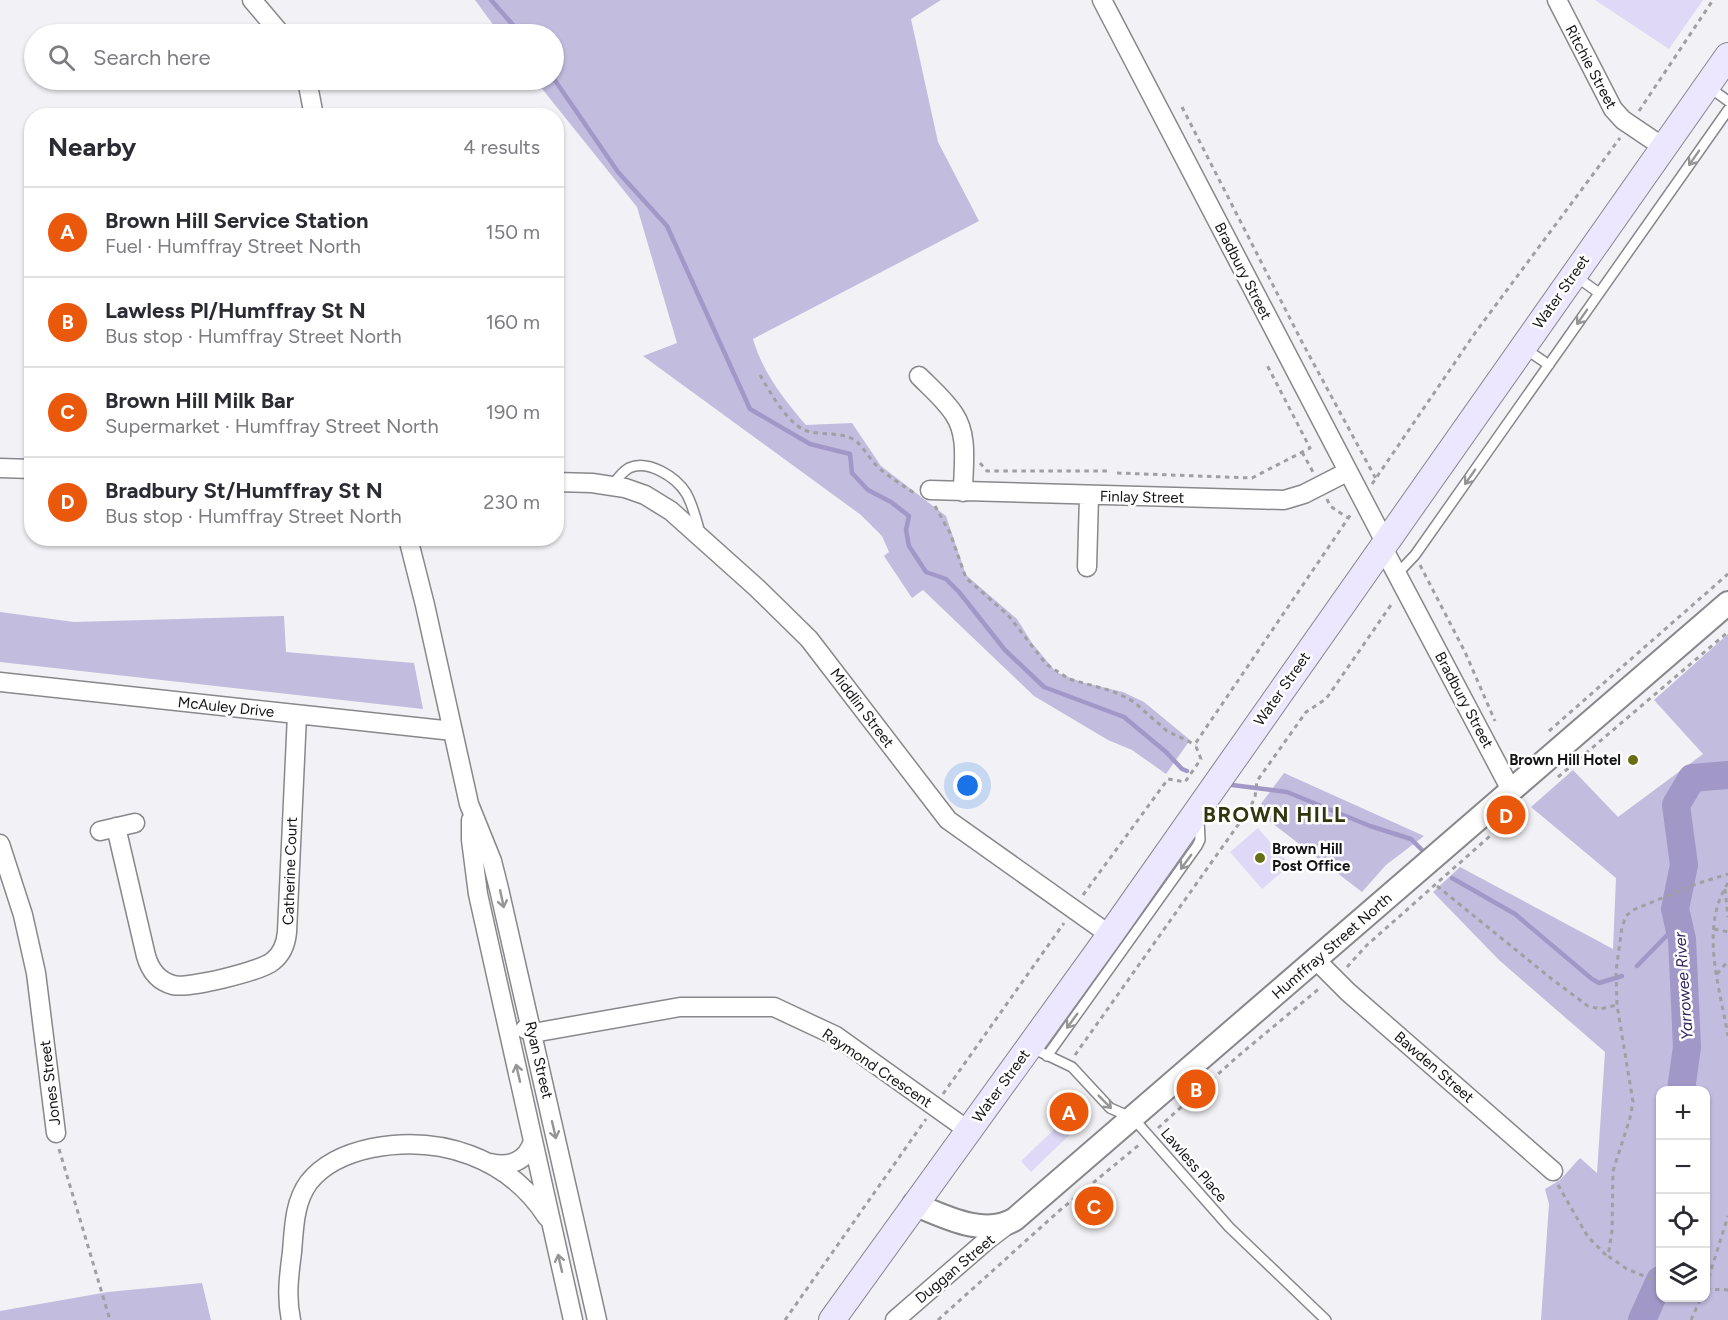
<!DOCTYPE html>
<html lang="en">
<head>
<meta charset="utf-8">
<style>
	body { margin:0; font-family:Figtree,sans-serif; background:#f2f2f3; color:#2b2b33 }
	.controls { position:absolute; right:18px; bottom:18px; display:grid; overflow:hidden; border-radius:12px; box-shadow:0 2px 4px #0004 }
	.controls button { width:54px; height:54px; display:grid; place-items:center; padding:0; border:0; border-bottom:2px solid #e1e1e2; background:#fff; color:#2b2b33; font:30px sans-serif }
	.you { position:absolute; left:968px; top:786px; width:21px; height:21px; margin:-15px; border:4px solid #fff; border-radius:50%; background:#1a73e8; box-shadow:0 0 0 9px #1a73e833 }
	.badge { display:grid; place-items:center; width:39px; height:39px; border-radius:50%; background:#ea580c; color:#fff; font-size:20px; font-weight:700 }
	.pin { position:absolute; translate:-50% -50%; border:3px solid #fff; box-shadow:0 2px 6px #0006 }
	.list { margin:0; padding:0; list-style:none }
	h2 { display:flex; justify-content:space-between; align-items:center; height:78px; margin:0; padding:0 24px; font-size:26px }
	h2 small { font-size:20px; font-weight:400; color:#7c7c81 }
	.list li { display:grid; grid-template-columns:39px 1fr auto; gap:18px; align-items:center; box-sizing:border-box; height:90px; padding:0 24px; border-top:2px solid #e1e1e2 }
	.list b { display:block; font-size:22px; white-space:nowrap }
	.list p { margin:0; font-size:20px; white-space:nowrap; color:#7c7c81 }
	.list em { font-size:20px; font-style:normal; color:#7c7c81 }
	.icon { flex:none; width:33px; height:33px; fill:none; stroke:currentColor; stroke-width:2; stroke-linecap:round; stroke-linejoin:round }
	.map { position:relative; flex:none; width:1728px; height:1320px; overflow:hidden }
	.search { position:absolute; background:#fff; box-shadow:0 2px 4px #0004; left:24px; top:24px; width:540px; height:66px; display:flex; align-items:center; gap:15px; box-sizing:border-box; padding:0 21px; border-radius:33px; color:#7c7c81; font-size:22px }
	.panel { position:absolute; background:#fff; box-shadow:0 2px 4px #0004; left:24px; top:108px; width:540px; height:438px; border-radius:24px }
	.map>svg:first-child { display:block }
</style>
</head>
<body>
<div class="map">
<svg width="1728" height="1320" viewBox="0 0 1728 1320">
	<rect width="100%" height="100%" fill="#f2f1f5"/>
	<!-- green -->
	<path fill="#c2bcde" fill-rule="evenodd" d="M475 0H941L911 19 938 142 979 221 753 339C762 371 784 400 806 425L852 423 881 466 946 516 966 575 1017 619 1032 643 1056 672 1081 682 1123 692 1144 702 1190 740 1166 774 1132 750 1108 740 1034 696 923 590 912 598 884 556 889 552 882 536 861 515 643 356 677 343 637 207 535 80H554V34H500Z
		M0 612 74 622 284 616 286 652 414 663 423 709 0 662Z
		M1728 634V1320H1541L1549 1204 1545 1189 1560 1180 1580 1158 1597 1173 1605 1052 1499 960 1433 892 1460 867 1613 949 1616 878 1531 807 1573 770 1618 817 1703 754 1654 700ZM1660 1090H1706V1298H1660Z
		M1284 773 1424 836 1386 865 1362 892 1264 817 1254 813Z
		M202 1283 211 1320H0V1311L108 1292Z"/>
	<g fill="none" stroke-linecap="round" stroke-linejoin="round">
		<!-- stream -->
		<path stroke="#a298c8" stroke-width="4.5" d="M491 0 521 34
			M554 79 618 172 667 226 750 409 810 444 850 454 852 473 868 490 891 502 909 516 906 530 909 546 926 572 946 579 959 592 1005 650 1044 687 1124 717 1166 752 1182 769 1187 771
			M1232 785 1287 792 1370 826 1411 839 1422 850
			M1452 878 1515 914 1592 979 1599 983 1622 976
			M1637 966 1678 924"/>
		<!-- river -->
		<path stroke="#a298c8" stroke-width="28" d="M1681 1090 1687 1047 1682 939 1675 909 1684 865 1676 805 1692 778 1728 775
			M1642 1320 1660 1280"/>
	</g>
	<!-- building -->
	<path fill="#dfd9f7" d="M1595 0H1703L1669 49Z
		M1258 828 1290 865 1262 889 1230 852Z
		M1070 1100 1086 1119 1031 1172 1021 1161 1064 1120 1057 1112Z"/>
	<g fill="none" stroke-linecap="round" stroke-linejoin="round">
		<defs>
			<path id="service" d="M1709 87 1728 101
				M1574 275 1599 293
				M1524 348 1549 365
				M613 485C617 479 622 472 629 468 648 459 676 477 686 493 693 505 696 519 700 533
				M1397 574 1415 555 1728 110
				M1032 1048 1072 1067 1110 1108 1133 1118 1229 1227 1326 1320
				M1047 1056 1197 846 1200 840 1199 819"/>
			<path id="minor" d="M252 0 281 34
				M1102 0 1385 542
				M1557 0 1613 109 1623 120 1663 147
				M307 80 314 116
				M919 376C931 388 945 400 954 414 969 436 963 466 963 492
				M0 468 32 469
				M556 482 592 483 625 488 645 495 671 511 757 588 809 639 948 820 1110 935
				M930 490 1284 500 1304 494 1347 472
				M408 538 425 605 469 804 492 861 499 889 597 1320
				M1382 546 1511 790
				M1087 567 1089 496
				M0 682 453 731
				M471 820V840L478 894 573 1320
				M116 827 146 956C150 970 158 981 173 985 188 989 262 971 273 961 282 954 286 943 287 932L297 715
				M100 831 135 823
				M0 844 23 915 36 973 56 1133
				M1316 960 1348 992 1553 1171
				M525 1029 533 1033 680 1007H774L836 1036 969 1131
				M490 1163C509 1168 527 1161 533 1141
				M291 1320C286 1297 289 1275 292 1252 294 1229 294 1202 309 1182 325 1162 348 1153 372 1148 440 1135 508 1157 547 1217
				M895 1320 986 1241 1011 1222"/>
			<path id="tertiary" d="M914 1204C943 1216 985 1238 1015 1219L1728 603"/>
			<path id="secondary" d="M832 1320 1110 935 1728 56"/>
		</defs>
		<!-- service casing -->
		<use href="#service" stroke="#88878b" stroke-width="12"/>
		<!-- minor casing -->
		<use href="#minor" stroke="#88878b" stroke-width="21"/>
		<!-- tertiary casing -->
		<use href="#tertiary" stroke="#88878b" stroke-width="26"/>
		<!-- secondary casing -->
		<use href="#secondary" stroke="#88878b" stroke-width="28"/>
		<!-- path -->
		<path stroke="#a09fa2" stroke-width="3" stroke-dasharray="4.5 4.5" stroke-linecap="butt" d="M1182 107 1302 342 1376 479
			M1639 111 1713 0
			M760 375C770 392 790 429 811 432 826 435 843 432 856 441 864 448 869 458 877 466 887 476 901 484 914 493
			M1302 452 1313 472
			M980 463 987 471H1107
			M1117 473 1252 478 1310 448 1266 363
			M1372 484 1475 333 1620 138
			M1327 499 1330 506 1348 518
			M935 506 950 533 966 578 1008 615 1046 664 1069 679 1112 691 1125 697 1134 702 1167 731 1196 745
			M1420 565 1465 652 1495 721
			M1549 731 1728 574
			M1558 777 1728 632
			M1728 883C1699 928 1720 988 1728 1036
			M1437 886 1553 980 1588 1006 1600 1009 1617 1005
			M1725 889 1728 917
			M1083 895 1168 779 1185 782 1201 759 1195 744 1351 514
			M1714 929 1728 932
			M1347 967 1366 946 1499 828
			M1717 974 1728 961
			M1075 1055 1250 808 1255 797 1257 781 1306 712 1326 699 1393 602
			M943 1094 1064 923
			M1158 1128 1237 1057 1321 987
			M59 1149 110 1320
			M1558 1185 1588 1237 1607 1256
			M1660 1283 1627 1269 1608 1256 1612 1231 1613 1171 1630 1118 1633 1102 1617 1005 1616 971 1622 927 1626 916 1633 910 1696 884 1728 874
			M1706 1286 1728 1216
			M1706 1289 1728 1290
			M785 1320 926 1119
			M938 1320 1059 1211 1140 1144
			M1691 1320 1701 1298"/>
		<!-- service -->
		<use href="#service" stroke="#fff" stroke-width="9"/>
		<!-- minor -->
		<use href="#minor" stroke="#fff" stroke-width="18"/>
		<!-- tertiary -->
		<use href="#tertiary" stroke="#fff" stroke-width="22"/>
		<!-- secondary -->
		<use href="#secondary" stroke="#ece6ff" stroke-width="26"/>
	</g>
	<!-- one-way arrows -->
	<defs><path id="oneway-shaft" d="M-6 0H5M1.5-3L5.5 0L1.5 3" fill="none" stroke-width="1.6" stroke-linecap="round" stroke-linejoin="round" transform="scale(1.5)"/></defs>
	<g stroke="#959596">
		<use href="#oneway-shaft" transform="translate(1694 158) rotate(125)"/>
		<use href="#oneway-shaft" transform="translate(1582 317) rotate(125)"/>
		<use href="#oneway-shaft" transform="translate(1470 477) rotate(125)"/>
		<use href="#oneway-shaft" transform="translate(1186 862) rotate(126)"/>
		<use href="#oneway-shaft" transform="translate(502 899) rotate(78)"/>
		<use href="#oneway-shaft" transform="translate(1072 1021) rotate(126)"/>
		<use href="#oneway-shaft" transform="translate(518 1073) rotate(-103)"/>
		<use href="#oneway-shaft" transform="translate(1105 1102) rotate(45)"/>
		<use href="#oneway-shaft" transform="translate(554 1130) rotate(77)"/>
		<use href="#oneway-shaft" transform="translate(560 1263) rotate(-103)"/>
	</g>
	<!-- markers -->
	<g fill="#676f15" stroke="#fff" stroke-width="2">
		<circle cx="1633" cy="760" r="6"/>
		<circle cx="1260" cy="858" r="6"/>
	</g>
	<g text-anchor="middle" stroke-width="5" stroke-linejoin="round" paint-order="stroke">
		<!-- street labels -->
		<g font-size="15" fill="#141315" stroke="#fff">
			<text transform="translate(1591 67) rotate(62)" y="5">Ritchie Street</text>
			<text transform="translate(1243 271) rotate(63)" y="5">Bradbury Street</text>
			<text transform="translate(1561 292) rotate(-55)" y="5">Water Street</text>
			<text transform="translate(1142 497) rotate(1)" y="5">Finlay Street</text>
			<text transform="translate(1282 689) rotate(-55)" y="5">Water Street</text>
			<text transform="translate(1464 700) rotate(62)" y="5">Bradbury Street</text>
			<text transform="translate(226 707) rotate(6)" y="5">McAuley Drive</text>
			<text transform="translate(862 708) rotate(53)" y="5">Middlin Street</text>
			<text transform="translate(290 871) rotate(-88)" y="5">Catherine Court</text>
			<text transform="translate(1332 946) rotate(-41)" y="5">Humffray Street North</text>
			<text transform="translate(539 1060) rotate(77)" y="5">Ryan Street</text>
			<text transform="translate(1434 1067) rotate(41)" y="5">Bawden Street</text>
			<text transform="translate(877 1068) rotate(34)" y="5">Raymond Crescent</text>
			<text transform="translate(50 1083) rotate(-97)" y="5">Jones Street</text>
			<text transform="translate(1001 1086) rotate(-54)" y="5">Water Street</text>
			<text transform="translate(1194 1165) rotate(49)" y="5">Lawless Place</text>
			<text transform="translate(955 1269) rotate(-40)" y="5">Duggan Street</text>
		</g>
		<!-- poi labels -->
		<g font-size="15" font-weight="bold" fill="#141315" stroke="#fff" text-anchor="end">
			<text x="1621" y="765">Brown Hill Hotel</text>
			<text x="1272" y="854" text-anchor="start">Brown Hill<tspan x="1272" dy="17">Post Office</tspan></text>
		</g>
		<!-- water labels -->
		<g font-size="16" font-style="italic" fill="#35235d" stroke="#fff">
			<text transform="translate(1683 986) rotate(-94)" y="6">Yarrowee River</text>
		</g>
		<!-- district labels -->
		<g font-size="21" font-weight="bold" letter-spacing="1.5" fill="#32360d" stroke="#fff">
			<text x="1275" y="822">BROWN HILL</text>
		</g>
	</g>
</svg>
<div class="controls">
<button>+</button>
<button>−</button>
<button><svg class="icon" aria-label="locate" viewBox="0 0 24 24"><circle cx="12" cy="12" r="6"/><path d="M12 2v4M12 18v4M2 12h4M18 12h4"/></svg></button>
<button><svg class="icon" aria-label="layers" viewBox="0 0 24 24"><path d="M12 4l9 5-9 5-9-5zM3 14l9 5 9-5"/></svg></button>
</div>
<div class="you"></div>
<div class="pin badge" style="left:1069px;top:1112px">A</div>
<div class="pin badge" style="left:1196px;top:1089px">B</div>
<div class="pin badge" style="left:1094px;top:1206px">C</div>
<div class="pin badge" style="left:1506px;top:815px">D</div>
<div class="search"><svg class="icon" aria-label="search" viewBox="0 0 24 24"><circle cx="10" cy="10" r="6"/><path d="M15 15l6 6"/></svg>Search here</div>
<section class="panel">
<h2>Nearby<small>4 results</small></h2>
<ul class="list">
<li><span class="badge">A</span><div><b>Brown Hill Service Station</b><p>Fuel · Humffray Street North</p></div><em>150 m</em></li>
<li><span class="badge">B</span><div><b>Lawless Pl/Humffray St N</b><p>Bus stop · Humffray Street North</p></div><em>160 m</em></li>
<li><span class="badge">C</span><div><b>Brown Hill Milk Bar</b><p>Supermarket · Humffray Street North</p></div><em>190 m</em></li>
<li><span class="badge">D</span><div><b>Bradbury St/Humffray St N</b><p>Bus stop · Humffray Street North</p></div><em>230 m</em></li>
</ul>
</section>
</div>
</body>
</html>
